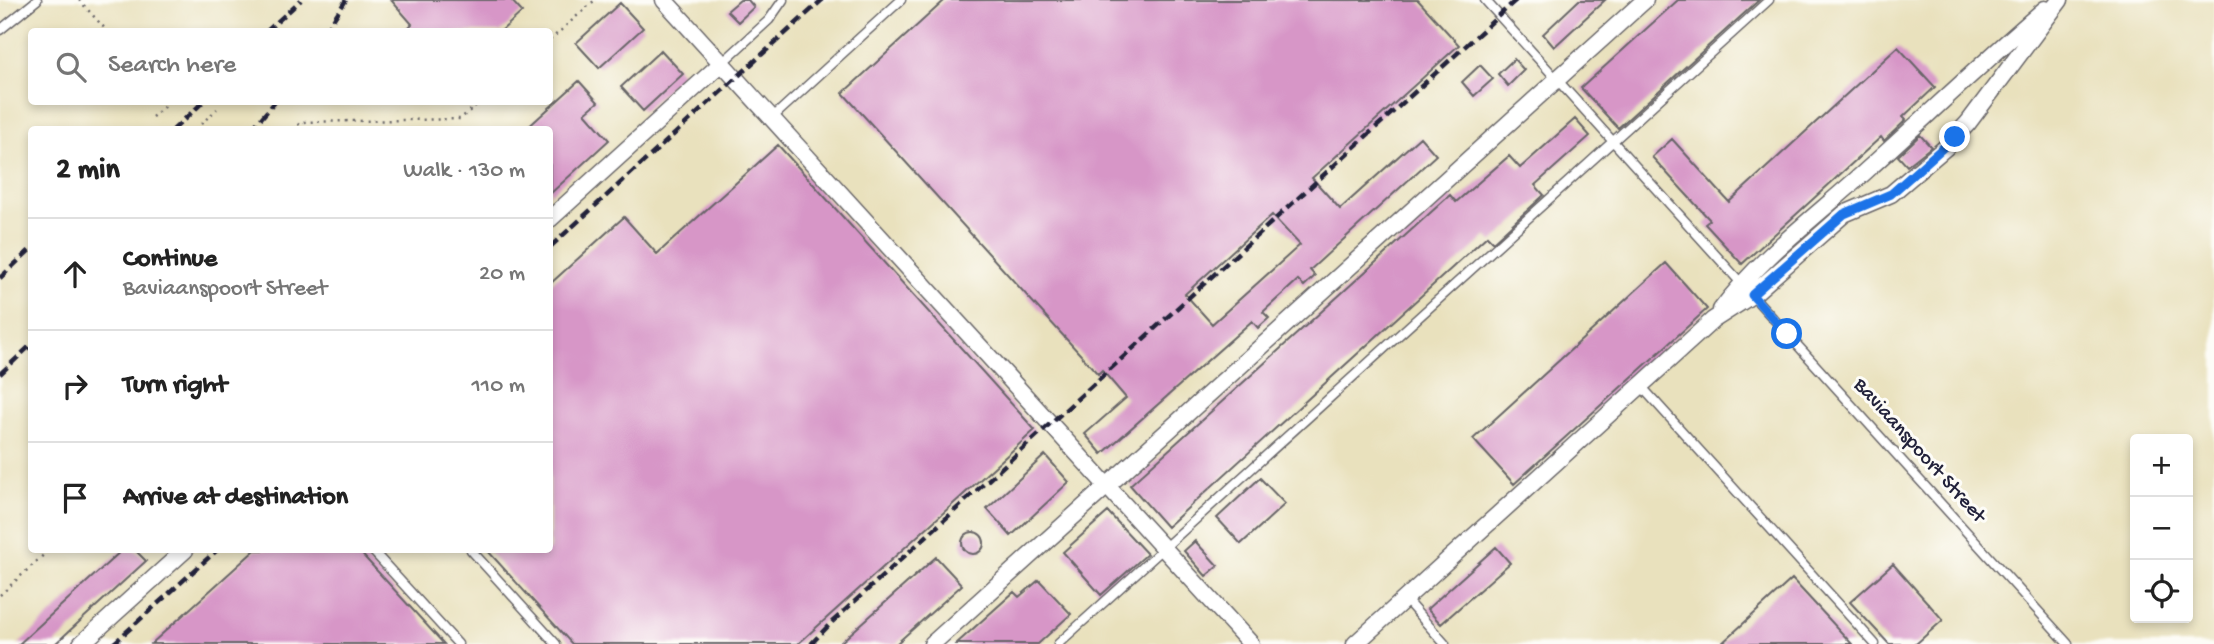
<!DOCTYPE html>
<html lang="en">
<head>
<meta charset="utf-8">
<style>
	body { margin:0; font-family:"Gochi Hand",sans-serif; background:#f2f2f2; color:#222 }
	.controls { position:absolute; right:21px; bottom:21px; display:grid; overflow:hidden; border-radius:7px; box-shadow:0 4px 10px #0003 }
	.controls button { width:63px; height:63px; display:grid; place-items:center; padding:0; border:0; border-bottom:2px solid #e0e0e0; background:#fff; color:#222; font:35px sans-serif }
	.stop { position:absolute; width:21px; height:21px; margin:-16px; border:5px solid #1a73e8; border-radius:50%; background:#fff }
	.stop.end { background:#1a73e8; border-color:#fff; box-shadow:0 2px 7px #0008 }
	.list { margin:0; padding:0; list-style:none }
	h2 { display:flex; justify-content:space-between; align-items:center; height:91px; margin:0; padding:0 28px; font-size:30px }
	h2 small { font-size:23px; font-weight:400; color:#767676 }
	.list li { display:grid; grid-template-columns:46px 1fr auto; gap:21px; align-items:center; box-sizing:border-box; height:112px; padding:0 28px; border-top:2px solid #e0e0e0 }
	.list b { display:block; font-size:26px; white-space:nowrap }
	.list p { margin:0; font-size:23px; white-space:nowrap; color:#767676 }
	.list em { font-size:23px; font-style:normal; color:#767676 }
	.icon { flex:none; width:38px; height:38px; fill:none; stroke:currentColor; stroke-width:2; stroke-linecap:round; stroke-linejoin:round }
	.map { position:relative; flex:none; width:2214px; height:644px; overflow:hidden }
	.search { position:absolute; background:#fff; box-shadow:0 4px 10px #0003; left:28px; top:28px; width:525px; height:77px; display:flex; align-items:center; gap:18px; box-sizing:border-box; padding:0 24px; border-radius:7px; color:#767676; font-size:26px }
	.panel { position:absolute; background:#fff; box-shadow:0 4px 10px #0003; left:28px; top:126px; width:525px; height:427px; border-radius:7px }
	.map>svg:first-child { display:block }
</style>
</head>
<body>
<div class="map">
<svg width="2214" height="644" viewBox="0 0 2214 644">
	<rect width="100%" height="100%" fill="#fdfcf7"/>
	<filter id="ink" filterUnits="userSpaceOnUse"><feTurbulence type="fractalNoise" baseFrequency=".0143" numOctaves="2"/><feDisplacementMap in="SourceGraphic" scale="14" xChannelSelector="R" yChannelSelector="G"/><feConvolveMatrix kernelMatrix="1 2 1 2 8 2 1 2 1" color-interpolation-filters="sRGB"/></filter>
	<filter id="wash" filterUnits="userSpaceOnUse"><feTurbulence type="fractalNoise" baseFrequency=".00686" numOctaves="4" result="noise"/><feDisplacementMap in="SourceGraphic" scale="28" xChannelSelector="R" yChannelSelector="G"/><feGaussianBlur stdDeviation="1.57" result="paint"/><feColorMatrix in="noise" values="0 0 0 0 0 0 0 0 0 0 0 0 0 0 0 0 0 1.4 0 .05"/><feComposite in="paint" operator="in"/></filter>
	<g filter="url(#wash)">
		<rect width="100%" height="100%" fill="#e9e1bd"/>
		<g id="blocks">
			<!-- building -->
			<path fill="#d796c7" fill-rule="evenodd" d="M391 0H511L522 12 500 32H404L412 24Z
				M740 0H748L754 7 738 22 727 11Z
				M945 0H1418L1459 45 1312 178 1340 209 1420 137 1436 155 1310 270 1315 276 1304 286 1298 280 1263 312 1269 318 1258 328 1252 321 1102 454 1085 434 1126 398 1102 370 1098 374 843 93ZM1272 215 1300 245 1212 324 1185 294Z
				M1579 0H1605L1554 47 1543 34Z
				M1678 0H1759L1618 128 1581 88Z
				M620 3 643 28 599 68 576 43Z
				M1898 47 1935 87 1903 117 1906 120 1884 141 1881 137 1742 264 1705 224 1710 220 1652 157 1672 139 1729 202Z
				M661 50 683 74 643 111 621 87Z
				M1514 59 1524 70 1508 86 1498 74Z
				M1480 65 1493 79 1474 96 1462 82Z
				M579 81 598 102 585 113 609 140 550 194V130H525Z
				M1575 119 1590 136 1535 185 1544 195 1493 242 1487 236 1167 527 1130 485 1450 195 1456 202 1509 156 1520 168Z
				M1920 135 1931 147 1907 166 1898 156Z
				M778 145 1035 430 798 644H572L487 550H550V284L624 217 657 254Z
				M1666 263 1707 309 1514 484 1473 439Z
				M1045 455 1069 482 1011 536 987 509Z
				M1260 478 1285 504 1241 544 1217 518Z
				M1108 512 1147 554 1101 595 1063 552Z
				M962 543a11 11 0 1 1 22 0a11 11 0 1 1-22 0Z
				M1195 541 1218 566 1206 576 1184 551Z
				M1496 547 1510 563 1441 624 1427 609Z
				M122 550H135L146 561 55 644H19Z
				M255 550H358L444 644H151Z
				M936 557 962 585 896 644H839Z
				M1893 564 1943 620 1916 644H1889L1850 602Z
				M1792 579 1852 644H1721Z
				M1039 580 1071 614 1038 644H956L1014 592 1019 597Z"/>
		</g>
	</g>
	<g filter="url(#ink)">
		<use href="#blocks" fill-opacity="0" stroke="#686568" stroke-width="2"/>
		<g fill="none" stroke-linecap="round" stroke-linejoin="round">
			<defs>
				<path id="lane" d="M1485 0 1741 283
					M0 30 37 0
					M722 63 769 20 783 0
					M772 118 901 0
					M1752 295 2068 644
					M1641 386 1875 644
					M372 550 458 644
					M471 550 556 644
					M1405 599 1445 644
					M1058 644 1769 0"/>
				<path id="street" d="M664 0 1251 644
					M550 219 722 63
					M1721 310C1761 256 1818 215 1867 170 1927 116 1984 61 2045 9
					M81 644 185 550
					M932 644 1645 0
					M1355 644 1713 320 1752 295 1844 214 1891 194 1945 148 1968 123 2060 0"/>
			</defs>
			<!-- lane casing -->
			<use href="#lane" stroke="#686568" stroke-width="11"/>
			<!-- street casing -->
			<use href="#street" stroke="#686568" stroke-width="19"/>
			<!-- path -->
			<path stroke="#686568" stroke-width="2.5" stroke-dasharray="2 5" stroke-linecap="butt" d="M79 0 108 32
				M550 40 595 0
				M152 117 167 104
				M201 124 217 109
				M293 130 301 122 460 119 480 102
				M0 595 49 550"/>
			<!-- lane -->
			<use href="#lane" stroke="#fff" stroke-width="8"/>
			<!-- street -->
			<use href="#street" stroke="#fff" stroke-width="16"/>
			<!-- rail -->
			<path stroke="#22223b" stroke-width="4.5" stroke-dasharray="10 5" stroke-linecap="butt" d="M266 32 301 0
				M325 32 346 0
				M173 130 203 102
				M251 130 275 102
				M550 247 822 0
				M0 278 32 248
				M0 374 32 344
				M113 644 217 550
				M811 644 832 622 1516 0"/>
		</g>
	</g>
	<g fill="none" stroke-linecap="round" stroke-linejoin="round" filter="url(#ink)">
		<!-- route -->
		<path stroke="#1a73e8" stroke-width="9" d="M1787 334 1752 295 1844 214 1891 194 1955 137"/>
	</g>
	<g text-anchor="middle" stroke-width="6" stroke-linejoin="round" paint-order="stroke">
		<!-- street labels -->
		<g font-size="21" fill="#22223b" stroke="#fdfcf7">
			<text transform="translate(1921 449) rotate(48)" y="7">Baviaanspoort Street</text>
		</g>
	</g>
</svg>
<div class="controls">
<button>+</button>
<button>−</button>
<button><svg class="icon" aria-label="locate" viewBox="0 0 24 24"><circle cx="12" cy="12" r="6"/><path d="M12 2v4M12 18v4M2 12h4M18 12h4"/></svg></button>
</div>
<div class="stop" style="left:1787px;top:334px"></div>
<div class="stop end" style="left:1955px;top:137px"></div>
<div class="search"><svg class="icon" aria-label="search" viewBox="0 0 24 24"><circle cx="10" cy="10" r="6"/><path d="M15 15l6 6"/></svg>Search here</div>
<section class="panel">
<h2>2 min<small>Walk · 130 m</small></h2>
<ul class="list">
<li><svg class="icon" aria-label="ahead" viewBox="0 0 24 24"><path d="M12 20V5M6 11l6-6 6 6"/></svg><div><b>Continue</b><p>Baviaanspoort Street</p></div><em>20 m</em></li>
<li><svg class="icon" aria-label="right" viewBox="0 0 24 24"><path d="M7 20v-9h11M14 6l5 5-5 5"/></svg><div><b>Turn right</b></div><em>110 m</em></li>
<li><svg class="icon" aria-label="arrive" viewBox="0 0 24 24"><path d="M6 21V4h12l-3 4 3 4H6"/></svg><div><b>Arrive at destination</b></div></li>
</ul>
</section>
</div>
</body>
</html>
